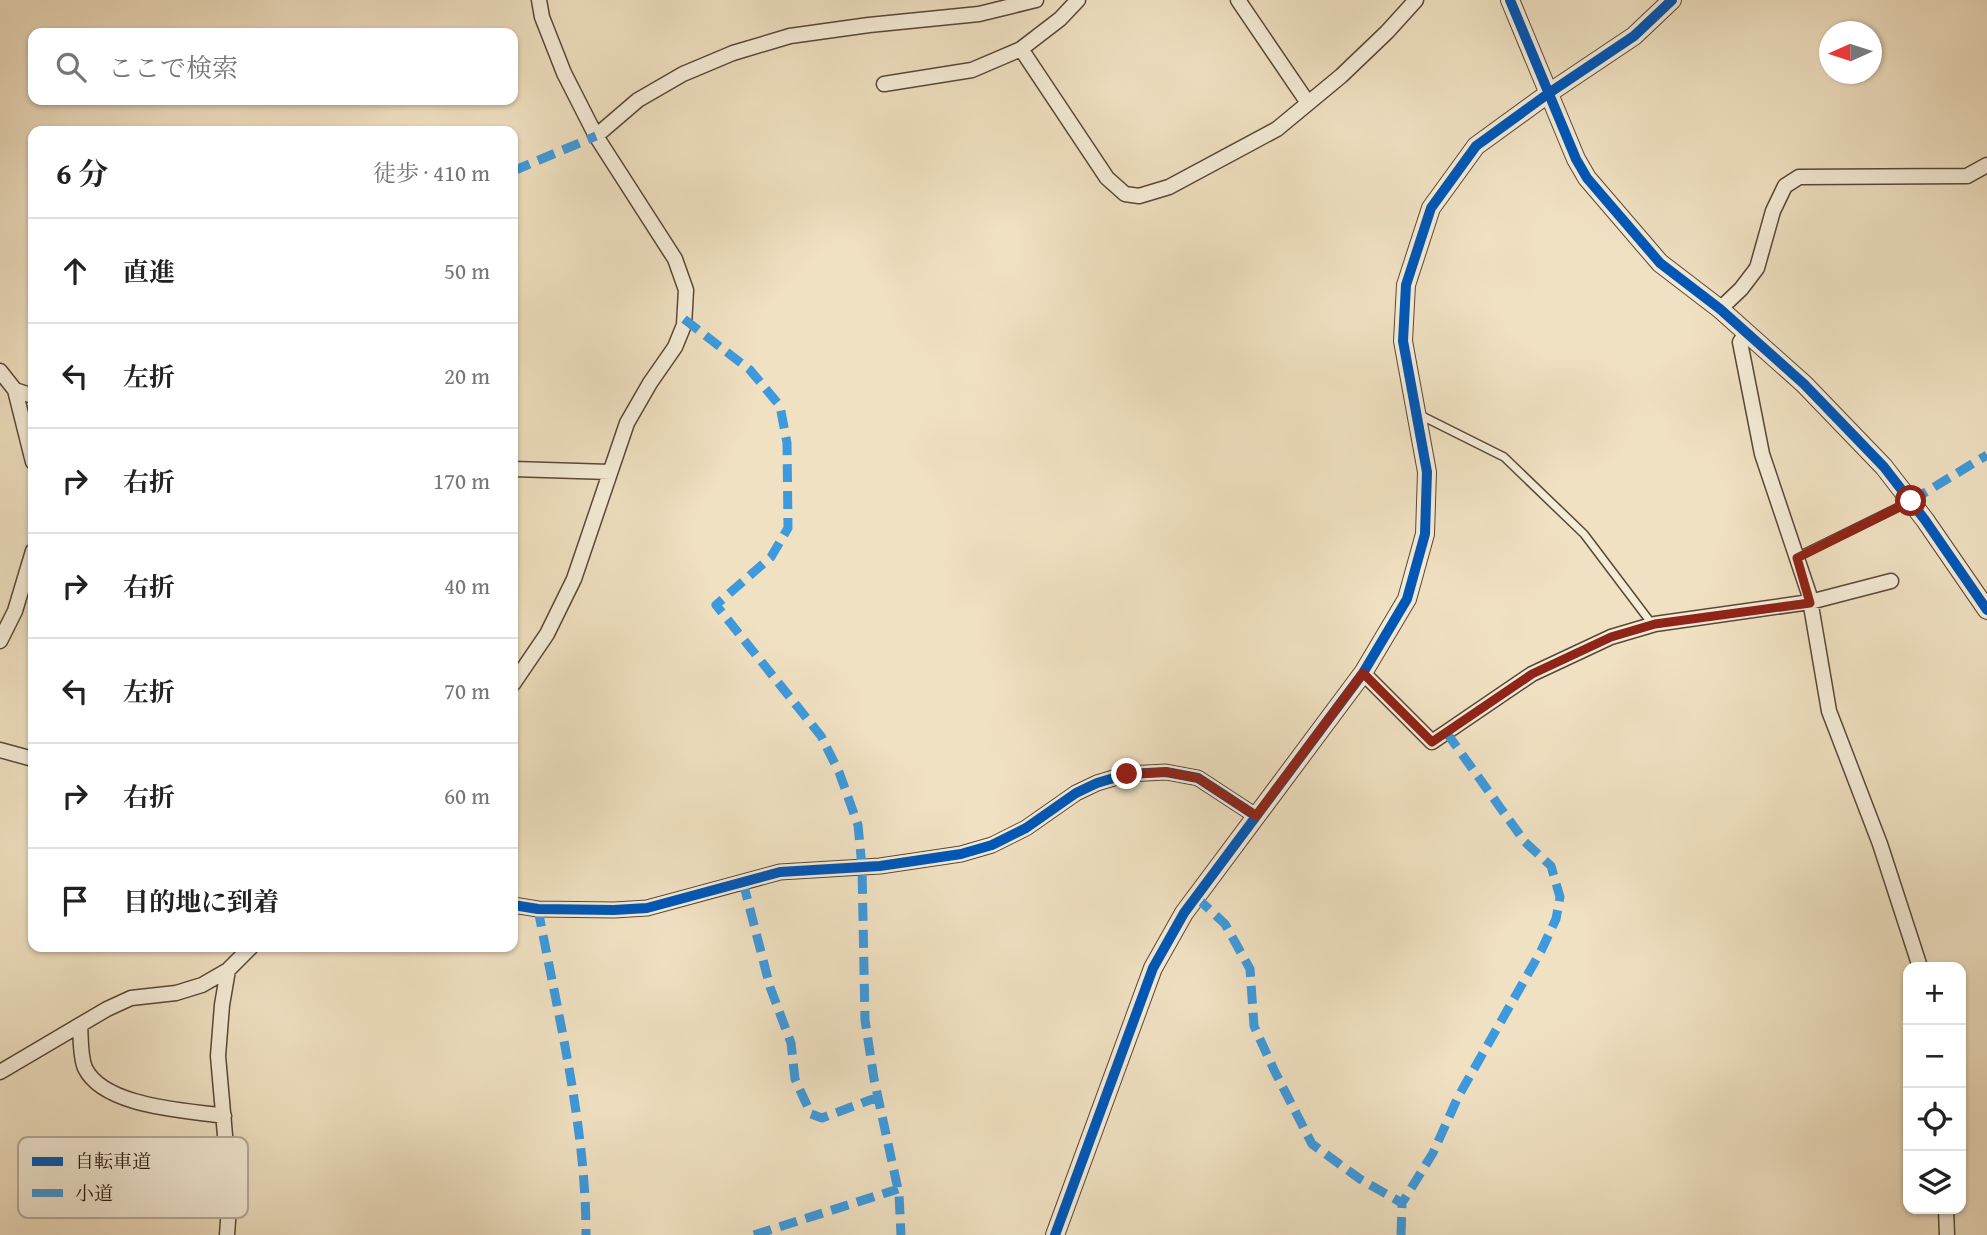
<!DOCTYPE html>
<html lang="ja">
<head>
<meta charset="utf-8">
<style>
	body { margin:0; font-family:"Gentium Book Plus","Noto Serif JP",serif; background:#f6f6f6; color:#222 }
	.controls { position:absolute; right:21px; bottom:21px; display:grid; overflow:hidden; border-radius:14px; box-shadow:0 2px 5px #0004 }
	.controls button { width:63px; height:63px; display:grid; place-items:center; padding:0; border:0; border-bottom:2px solid #e0e0e0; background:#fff; color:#222; font:35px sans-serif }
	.compass { position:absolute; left:1819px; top:21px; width:63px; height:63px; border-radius:50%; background:#fff; box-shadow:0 2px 5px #0004; rotate:267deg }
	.stop { position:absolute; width:21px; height:21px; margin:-16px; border:5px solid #8f2418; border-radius:50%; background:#fff }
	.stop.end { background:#8f2418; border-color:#fff; box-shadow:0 2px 7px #0008 }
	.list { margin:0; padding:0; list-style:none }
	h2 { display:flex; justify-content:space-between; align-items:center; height:91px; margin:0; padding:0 28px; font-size:30px }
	h2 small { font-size:23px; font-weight:400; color:#767676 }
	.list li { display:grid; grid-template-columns:46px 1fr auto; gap:21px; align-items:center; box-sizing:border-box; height:105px; padding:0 28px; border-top:2px solid #e0e0e0 }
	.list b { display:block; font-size:26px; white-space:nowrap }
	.list em { font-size:23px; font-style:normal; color:#767676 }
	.icon { flex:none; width:38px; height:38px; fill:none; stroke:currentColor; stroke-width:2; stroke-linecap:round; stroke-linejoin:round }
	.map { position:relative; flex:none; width:1987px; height:1235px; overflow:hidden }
	.search { position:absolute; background:#fff; box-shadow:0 2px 5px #0004; left:28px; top:28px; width:490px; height:77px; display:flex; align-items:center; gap:18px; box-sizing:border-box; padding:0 24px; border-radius:14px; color:#767676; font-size:26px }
	.panel { position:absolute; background:#fff; box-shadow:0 2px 5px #0004; left:28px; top:126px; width:490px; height:826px; border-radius:14px }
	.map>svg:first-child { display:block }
</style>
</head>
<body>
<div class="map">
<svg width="1987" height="1235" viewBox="0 0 1987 1235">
	<rect width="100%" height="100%" fill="#f0e1c2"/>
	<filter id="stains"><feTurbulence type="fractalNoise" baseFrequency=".00286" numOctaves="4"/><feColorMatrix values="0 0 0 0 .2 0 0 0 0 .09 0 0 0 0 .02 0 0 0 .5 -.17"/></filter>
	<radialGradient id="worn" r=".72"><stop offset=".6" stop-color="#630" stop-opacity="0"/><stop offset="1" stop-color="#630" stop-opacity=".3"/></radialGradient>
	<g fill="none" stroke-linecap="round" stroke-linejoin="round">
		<defs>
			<path id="service" d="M1418 414 1504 457 1584 534 1652 624
				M1797 557 1909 502"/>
			<path id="minor" d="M1238 0 1308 103
				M1021 49 1107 178 1125 194 1139 196 1169 187 1277 129 1341 76 1387 32 1416 0
				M884 84 972 70 1021 49 1060 19 1078 0
				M596 136 638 100 683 74 733 53 790 36 869 25 979 14 1036 0
				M1720 309 1741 289 1757 268 1773 211 1785 186 1799 177 1967 176 1987 165
				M1746 334 1740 342 1762 454 1809 594 1829 711 1880 844 1920 967
				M0 371 15 390 33 462
				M15 390 33 396
				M513 469 610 472
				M0 641 15 611 33 551
				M1363 673 1432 742 1532 674 1611 637 1655 624 1810 602 1891 581
				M513 684 547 634 574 579 627 423 650 383 675 347 684 325 686 290 675 259 596 136 564 73 542 17 539 0
				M0 750 33 759
				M513 905 538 909 614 910 647 908 780 872 880 866 961 854 992 845 1026 828 1076 793 1097 783 1127 774 1166 772 1198 778 1256 816
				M80 1025C81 1038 80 1056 85 1068 104 1107 185 1110 224 1116
				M0 1072 107 1009 131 998 176 993 202 985 228 970 251 947
				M1946 1209 1947 1235
				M227 1235 230 1192 218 1056 222 1005 228 970"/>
			<path id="tertiary" d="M1510 0 1576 159 1587 178 1660 263 1720 309 1804 384 1884 467 1925 520 1987 610
				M1055 1235 1153 968 1184 913 1363 673 1407 599 1425 534 1427 472 1403 341 1406 285 1431 208 1476 146 1549 93 1634 36 1672 0"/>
		</defs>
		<!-- service casing -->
		<use href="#service" stroke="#594738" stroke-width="10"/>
		<!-- minor casing -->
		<use href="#minor" stroke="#594738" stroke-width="17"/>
		<!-- tertiary casing -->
		<use href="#tertiary" stroke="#594738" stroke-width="20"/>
		<!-- service -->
		<use href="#service" stroke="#f5ecd7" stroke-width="7"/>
		<!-- minor -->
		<use href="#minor" stroke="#f5ecd7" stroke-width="14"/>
		<!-- tertiary -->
		<use href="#tertiary" stroke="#f5ecd7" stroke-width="18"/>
		<!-- quiet -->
		<path stroke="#3d9ade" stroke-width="9" stroke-dasharray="18 9" stroke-linecap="butt" d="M513 171 596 136
			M684 319 750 370 780 406 787 443 788 528 771 557 716 605 821 736 839 772 858 825 862 867 865 1020 874 1079 899 1194 901 1235
			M1911 501 1987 455
			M743 882 770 987 791 1043 795 1079 811 1114 822 1118 878 1097
			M1196 897 1225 924 1250 969 1254 1026 1275 1072 1312 1144 1360 1179 1402 1203 1433 1153 1458 1097 1541 951 1556 919 1560 897 1551 866 1525 842 1446 732
			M538 909C558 1015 586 1127 586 1235
			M754 1235 898 1189
			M1401 1235 1402 1203"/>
		<defs>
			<path id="cycleway" d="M1510 0 1576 159 1587 178 1660 263 1720 309 1804 384 1884 467 1925 520 1987 610
				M513 905 538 909 614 910 647 908 780 872 880 866 961 854 992 845 1026 828 1076 793 1097 783 1127 774 1166 772 1198 778 1256 816
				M1055 1235 1153 968 1184 913 1363 673 1407 599 1425 534 1427 472 1403 341 1406 285 1431 208 1476 146 1549 93 1634 36 1672 0"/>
		</defs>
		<!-- cycleway casing -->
		<use href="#cycleway" stroke="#f5ecd7" stroke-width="15"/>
		<!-- cycleway -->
		<use href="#cycleway" stroke="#0057b8" stroke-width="10"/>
	</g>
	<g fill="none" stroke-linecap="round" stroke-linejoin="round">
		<!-- route -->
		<path stroke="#8f2418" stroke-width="9" d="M1127 774 1166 772 1198 778 1256 816 1363 673 1432 742 1532 674 1611 637 1655 624 1810 603 1797 558 1911 501"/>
	</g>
	<!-- legend -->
	<rect x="18" y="1137" width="230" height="81" rx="10" fill="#f5ecd7" stroke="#b7ab9a" stroke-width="2"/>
	<rect x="32" y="1157" width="31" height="9" fill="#0057b8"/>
	<rect x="32" y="1189" width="31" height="8" fill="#3d9ade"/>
	<g font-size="19" fill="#27140a">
		<text x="75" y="1168">自転車道</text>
		<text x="75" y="1200">小道</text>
	</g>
	<rect width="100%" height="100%" filter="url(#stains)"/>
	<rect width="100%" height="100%" fill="url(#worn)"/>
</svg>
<div class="controls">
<button>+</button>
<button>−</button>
<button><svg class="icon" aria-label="locate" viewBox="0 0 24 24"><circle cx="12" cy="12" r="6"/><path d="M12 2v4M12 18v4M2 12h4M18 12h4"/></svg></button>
<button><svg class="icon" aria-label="layers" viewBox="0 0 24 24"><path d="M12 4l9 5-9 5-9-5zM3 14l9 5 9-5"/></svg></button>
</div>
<svg class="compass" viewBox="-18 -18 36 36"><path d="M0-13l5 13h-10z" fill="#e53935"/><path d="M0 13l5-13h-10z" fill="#767676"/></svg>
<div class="stop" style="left:1911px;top:501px"></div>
<div class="stop end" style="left:1127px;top:774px"></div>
<div class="search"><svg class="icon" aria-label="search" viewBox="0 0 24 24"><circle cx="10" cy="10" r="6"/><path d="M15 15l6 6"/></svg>ここで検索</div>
<section class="panel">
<h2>6 分<small>徒歩 · 410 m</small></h2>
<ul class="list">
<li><svg class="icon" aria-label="ahead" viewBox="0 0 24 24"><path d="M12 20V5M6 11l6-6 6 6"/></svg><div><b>直進</b></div><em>50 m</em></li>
<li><svg class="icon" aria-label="left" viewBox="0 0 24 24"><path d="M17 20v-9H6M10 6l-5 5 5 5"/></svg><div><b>左折</b></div><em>20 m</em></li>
<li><svg class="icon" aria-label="right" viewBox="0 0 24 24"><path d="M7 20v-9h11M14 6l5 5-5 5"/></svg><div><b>右折</b></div><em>170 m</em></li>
<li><svg class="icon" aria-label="right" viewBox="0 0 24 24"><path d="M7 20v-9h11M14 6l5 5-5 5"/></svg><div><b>右折</b></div><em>40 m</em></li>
<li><svg class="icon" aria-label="left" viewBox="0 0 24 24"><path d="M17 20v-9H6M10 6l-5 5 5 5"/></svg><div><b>左折</b></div><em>70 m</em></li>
<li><svg class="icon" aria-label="right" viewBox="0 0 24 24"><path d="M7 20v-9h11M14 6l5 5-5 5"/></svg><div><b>右折</b></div><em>60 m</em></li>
<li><svg class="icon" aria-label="arrive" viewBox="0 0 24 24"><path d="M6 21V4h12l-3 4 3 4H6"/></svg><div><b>目的地に到着</b></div></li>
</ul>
</section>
</div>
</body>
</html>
